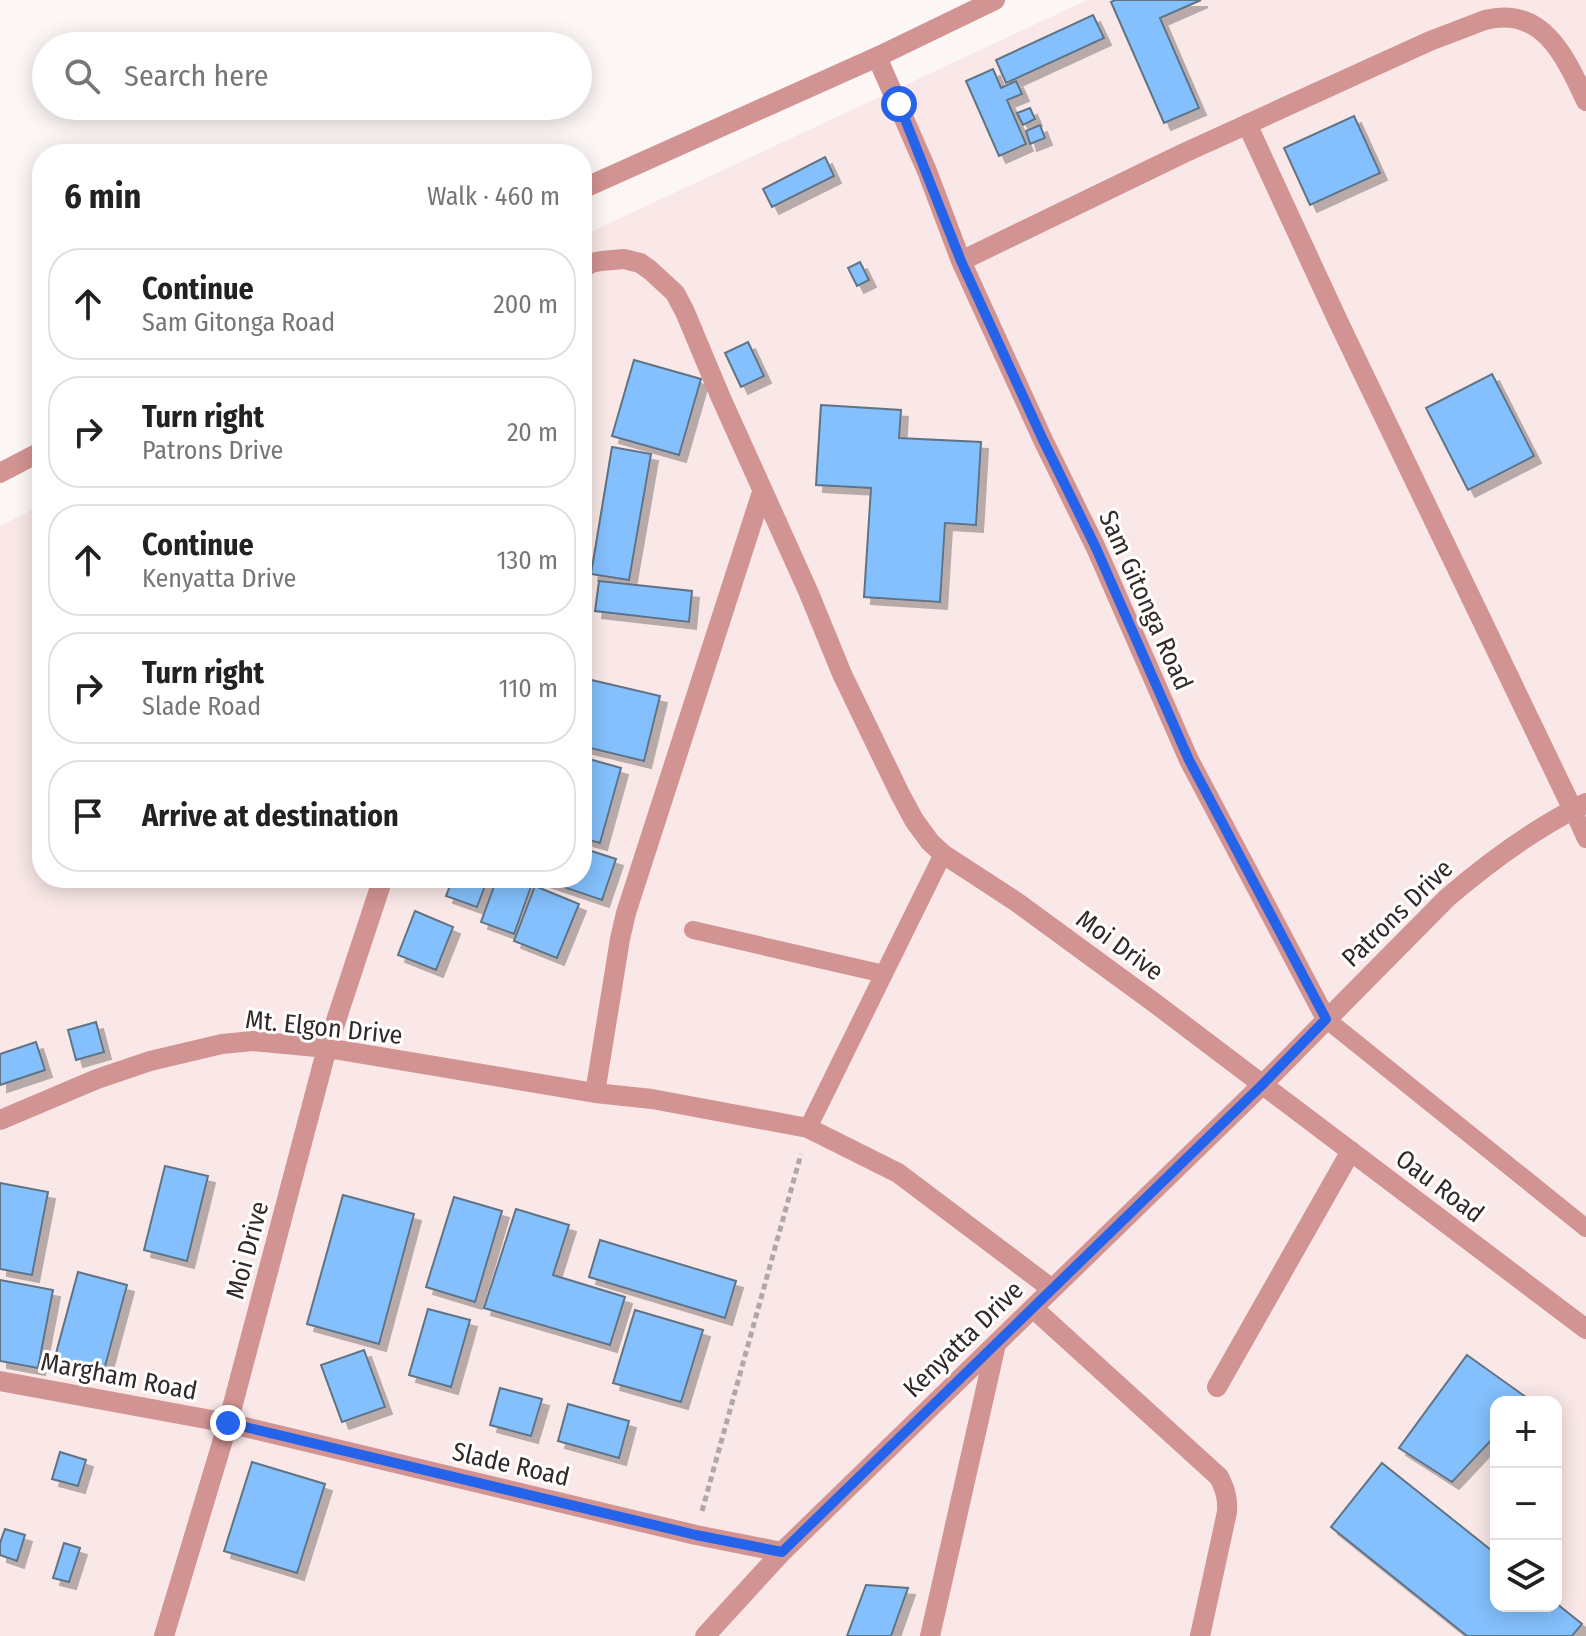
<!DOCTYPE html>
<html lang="en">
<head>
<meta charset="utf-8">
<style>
	body { margin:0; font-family:"Fira Sans Condensed",sans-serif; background:#f2f2f2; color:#222 }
	.controls { position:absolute; right:24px; bottom:24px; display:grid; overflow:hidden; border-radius:16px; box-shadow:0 4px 20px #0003 }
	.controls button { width:72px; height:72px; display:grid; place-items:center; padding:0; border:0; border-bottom:2px solid #e0e0e0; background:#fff; color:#222; font:40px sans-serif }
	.stop { position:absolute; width:24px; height:24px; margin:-18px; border:6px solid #2563eb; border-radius:50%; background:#fff }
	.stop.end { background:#2563eb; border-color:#fff; box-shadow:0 2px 8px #0008 }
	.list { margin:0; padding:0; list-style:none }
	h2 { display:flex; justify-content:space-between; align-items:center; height:104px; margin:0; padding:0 32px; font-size:34px }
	h2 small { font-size:26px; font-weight:400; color:#767676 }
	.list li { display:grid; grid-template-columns:52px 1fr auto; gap:24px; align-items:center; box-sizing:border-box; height:112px; margin:0 16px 16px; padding:0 16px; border:2px solid #e0e0e0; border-radius:32px }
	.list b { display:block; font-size:30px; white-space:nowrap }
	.list p { margin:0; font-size:26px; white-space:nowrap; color:#767676 }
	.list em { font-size:26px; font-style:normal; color:#767676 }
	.icon { flex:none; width:44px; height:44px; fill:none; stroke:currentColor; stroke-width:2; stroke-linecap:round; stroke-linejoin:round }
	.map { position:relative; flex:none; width:1586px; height:1636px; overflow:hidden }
	.search { position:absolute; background:#fff; box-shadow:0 4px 20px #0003; left:32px; top:32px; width:560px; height:88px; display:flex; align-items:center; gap:20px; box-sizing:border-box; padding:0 28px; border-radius:44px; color:#767676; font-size:30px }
	.panel { position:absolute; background:#fff; box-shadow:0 4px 20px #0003; left:32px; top:144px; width:560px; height:744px; border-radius:32px }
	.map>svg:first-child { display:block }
</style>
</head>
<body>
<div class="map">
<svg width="1586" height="1636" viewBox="0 0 1586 1636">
	<defs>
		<filter id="shadow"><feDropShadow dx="7" dy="7" stdDeviation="0" flood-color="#0004"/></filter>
	</defs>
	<rect width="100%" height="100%" fill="#fcf6f5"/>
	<!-- built -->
	<path fill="#f9e8e7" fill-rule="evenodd" d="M1087 0H1586V1636H0V526L42 505V878H582V236ZM1496 1402H1556V1606H1496Z"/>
	<!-- building -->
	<path fill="#84c0fd" stroke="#617385" stroke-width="2" filter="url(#shadow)" d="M1115 0H1201L1160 18 1199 108 1164 123 1111 2Z
		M1093 15 1104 38 1006 83 996 60Z
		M993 69 1001 88 1016 81 1022 94 1007 100 1026 144 999 156 966 81Z
		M1030 108 1035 119 1023 125 1017 113Z
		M1354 116 1380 173 1310 205 1284 148Z
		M1040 125 1045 138 1030 144 1026 131Z
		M825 157 834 176 772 207 763 189Z
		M860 262 869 280 857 286 848 268Z
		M748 342 764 376 741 387 725 353Z
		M634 360 701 379 679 455 612 436Z
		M1492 374 1534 456 1468 490 1426 408Z
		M821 405 901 410 899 438 981 442 976 525 945 523 940 602 864 597 871 488 816 485Z
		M612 447 651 454 629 580 591 574Z
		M599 581 692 591 689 622 595 611Z
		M583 678 660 696 644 761 582 746Z
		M582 757 621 768 600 843 582 838Z
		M582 848 616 859 602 900 537 878H582Z
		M453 878H488L477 907 446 896Z
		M497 878H523L533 881 514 934 481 922Z
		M535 886 579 904 557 958 514 941Z
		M415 911 453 927 436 970 398 955Z
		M96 1022 104 1052 76 1060 68 1030Z
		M36 1042 45 1070 0 1085V1054Z
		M165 1166 208 1176 187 1261 144 1250Z
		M0 1183 48 1192 32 1275 0 1269Z
		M343 1195 414 1214 379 1344 307 1324Z
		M454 1197 502 1211 475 1302 426 1287Z
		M516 1209 569 1225 553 1275 625 1297 610 1345 484 1308Z
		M600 1240 736 1281 725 1318 589 1277Z
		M78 1272 127 1285 104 1370 55 1357Z
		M0 1280 53 1290 38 1368 0 1361Z
		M428 1309 470 1320 451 1387 409 1375Z
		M635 1310 703 1330 681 1402 613 1383Z
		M364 1350 385 1407 342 1422 321 1365Z
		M1467 1355 1530 1400 1528 1402H1496V1435L1452 1482 1399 1448Z
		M500 1388 542 1399 531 1436 490 1425Z
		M568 1404 629 1421 619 1458 558 1441Z
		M60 1452 86 1460 78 1486 52 1479Z
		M252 1462 325 1484 297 1573 224 1551Z
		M1382 1463 1496 1554V1606H1556V1603L1582 1624 1572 1636H1467L1331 1527Z
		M5 1529 25 1535 17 1561 0 1555V1543Z
		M64 1543 80 1548 69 1582 53 1578Z
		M866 1585 908 1588 891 1636H847Z"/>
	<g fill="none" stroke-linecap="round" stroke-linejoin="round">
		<!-- path -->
		<path stroke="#b0a8a8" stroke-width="5" stroke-dasharray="6 4" stroke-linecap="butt" d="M702 1511 801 1154"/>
		<!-- service -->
		<path stroke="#d29492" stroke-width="18" d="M1573 810 1586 839
			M693 930 884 974
			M1326 1019 1586 1228
			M808 1128 943 854"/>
		<!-- minor -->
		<path stroke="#d29492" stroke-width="20" d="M877 57 927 171 961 261 1043 440 1096 548 1189 760 1326 1019
			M1247 124 1338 321 1573 810
			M961 261 1184 153 1430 41 1485 20C1543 5 1566 58 1586 101
			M582 269 591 263 601 261 624 259 640 263 650 270 675 293 685 312 721 398 808 591 842 674 900 794 914 820 930 842 943 854 1018 903 1156 1004 1586 1329
			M595 1093 620 939 626 913 762 492
			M0 1120 97 1079 150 1061 222 1044 253 1041 327 1048 595 1093 652 1099 808 1128 898 1173 1052 1289
			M1033 1308 1219 1477C1225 1489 1228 1498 1227 1512L1200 1636
			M0 1381 228 1423 696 1535 782 1552
			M1217 1387 1351 1151
			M164 1636 228 1423 327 1048 383 878
			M705 1636 782 1552 1262 1085 1447 898C1490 861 1535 828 1586 803
			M930 1636 996 1344"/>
		<!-- tertiary -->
		<path stroke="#d29492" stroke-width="20" d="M582 189 877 57 995 0
			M0 473 42 451"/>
	</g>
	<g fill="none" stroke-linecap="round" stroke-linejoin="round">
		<!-- route -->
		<path stroke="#2563eb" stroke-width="10" d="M228 1423 696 1535 782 1552 1262 1085 1326 1019 1189 760 1096 548 1043 440 961 261 899 104"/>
	</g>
	<g text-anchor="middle" stroke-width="6" stroke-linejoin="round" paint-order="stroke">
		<!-- street labels -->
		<g font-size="26" fill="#342828" stroke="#fff">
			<text transform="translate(1146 600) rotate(66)" y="9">Sam Gitonga Road</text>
			<text transform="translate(1397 913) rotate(-44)" y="9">Patrons Drive</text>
			<text transform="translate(1120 945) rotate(36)" y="9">Moi Drive</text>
			<text transform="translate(324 1027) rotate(6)" y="9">Mt. Elgon Drive</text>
			<text transform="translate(1440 1186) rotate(37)" y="9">Oau Road</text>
			<text transform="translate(247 1250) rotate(-75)" y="9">Moi Drive</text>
			<text transform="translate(963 1339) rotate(-44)" y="9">Kenyatta Drive</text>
			<text transform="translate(119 1376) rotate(11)" y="9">Margham Road</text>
			<text transform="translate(511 1464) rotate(13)" y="9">Slade Road</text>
		</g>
	</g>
</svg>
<div class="controls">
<button>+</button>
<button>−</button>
<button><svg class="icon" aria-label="layers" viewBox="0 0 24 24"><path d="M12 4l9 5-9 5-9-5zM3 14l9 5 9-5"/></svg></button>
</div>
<div class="stop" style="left:899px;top:104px"></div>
<div class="stop end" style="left:228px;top:1423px"></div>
<div class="search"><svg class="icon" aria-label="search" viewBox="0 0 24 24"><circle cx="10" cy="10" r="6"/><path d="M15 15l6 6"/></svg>Search here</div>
<section class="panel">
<h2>6 min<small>Walk · 460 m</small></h2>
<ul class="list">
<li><svg class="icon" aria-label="ahead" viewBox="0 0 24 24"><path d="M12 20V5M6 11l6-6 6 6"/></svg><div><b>Continue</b><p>Sam Gitonga Road</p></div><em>200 m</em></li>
<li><svg class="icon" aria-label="right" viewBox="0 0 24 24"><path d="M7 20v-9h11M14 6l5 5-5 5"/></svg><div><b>Turn right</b><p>Patrons Drive</p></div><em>20 m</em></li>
<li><svg class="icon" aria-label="ahead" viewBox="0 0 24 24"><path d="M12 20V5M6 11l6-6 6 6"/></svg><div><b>Continue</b><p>Kenyatta Drive</p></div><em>130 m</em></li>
<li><svg class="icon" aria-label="right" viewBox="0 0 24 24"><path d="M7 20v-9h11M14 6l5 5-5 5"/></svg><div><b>Turn right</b><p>Slade Road</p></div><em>110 m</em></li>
<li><svg class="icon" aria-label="arrive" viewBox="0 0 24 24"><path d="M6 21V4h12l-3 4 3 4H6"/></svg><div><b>Arrive at destination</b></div></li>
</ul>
</section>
</div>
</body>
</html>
